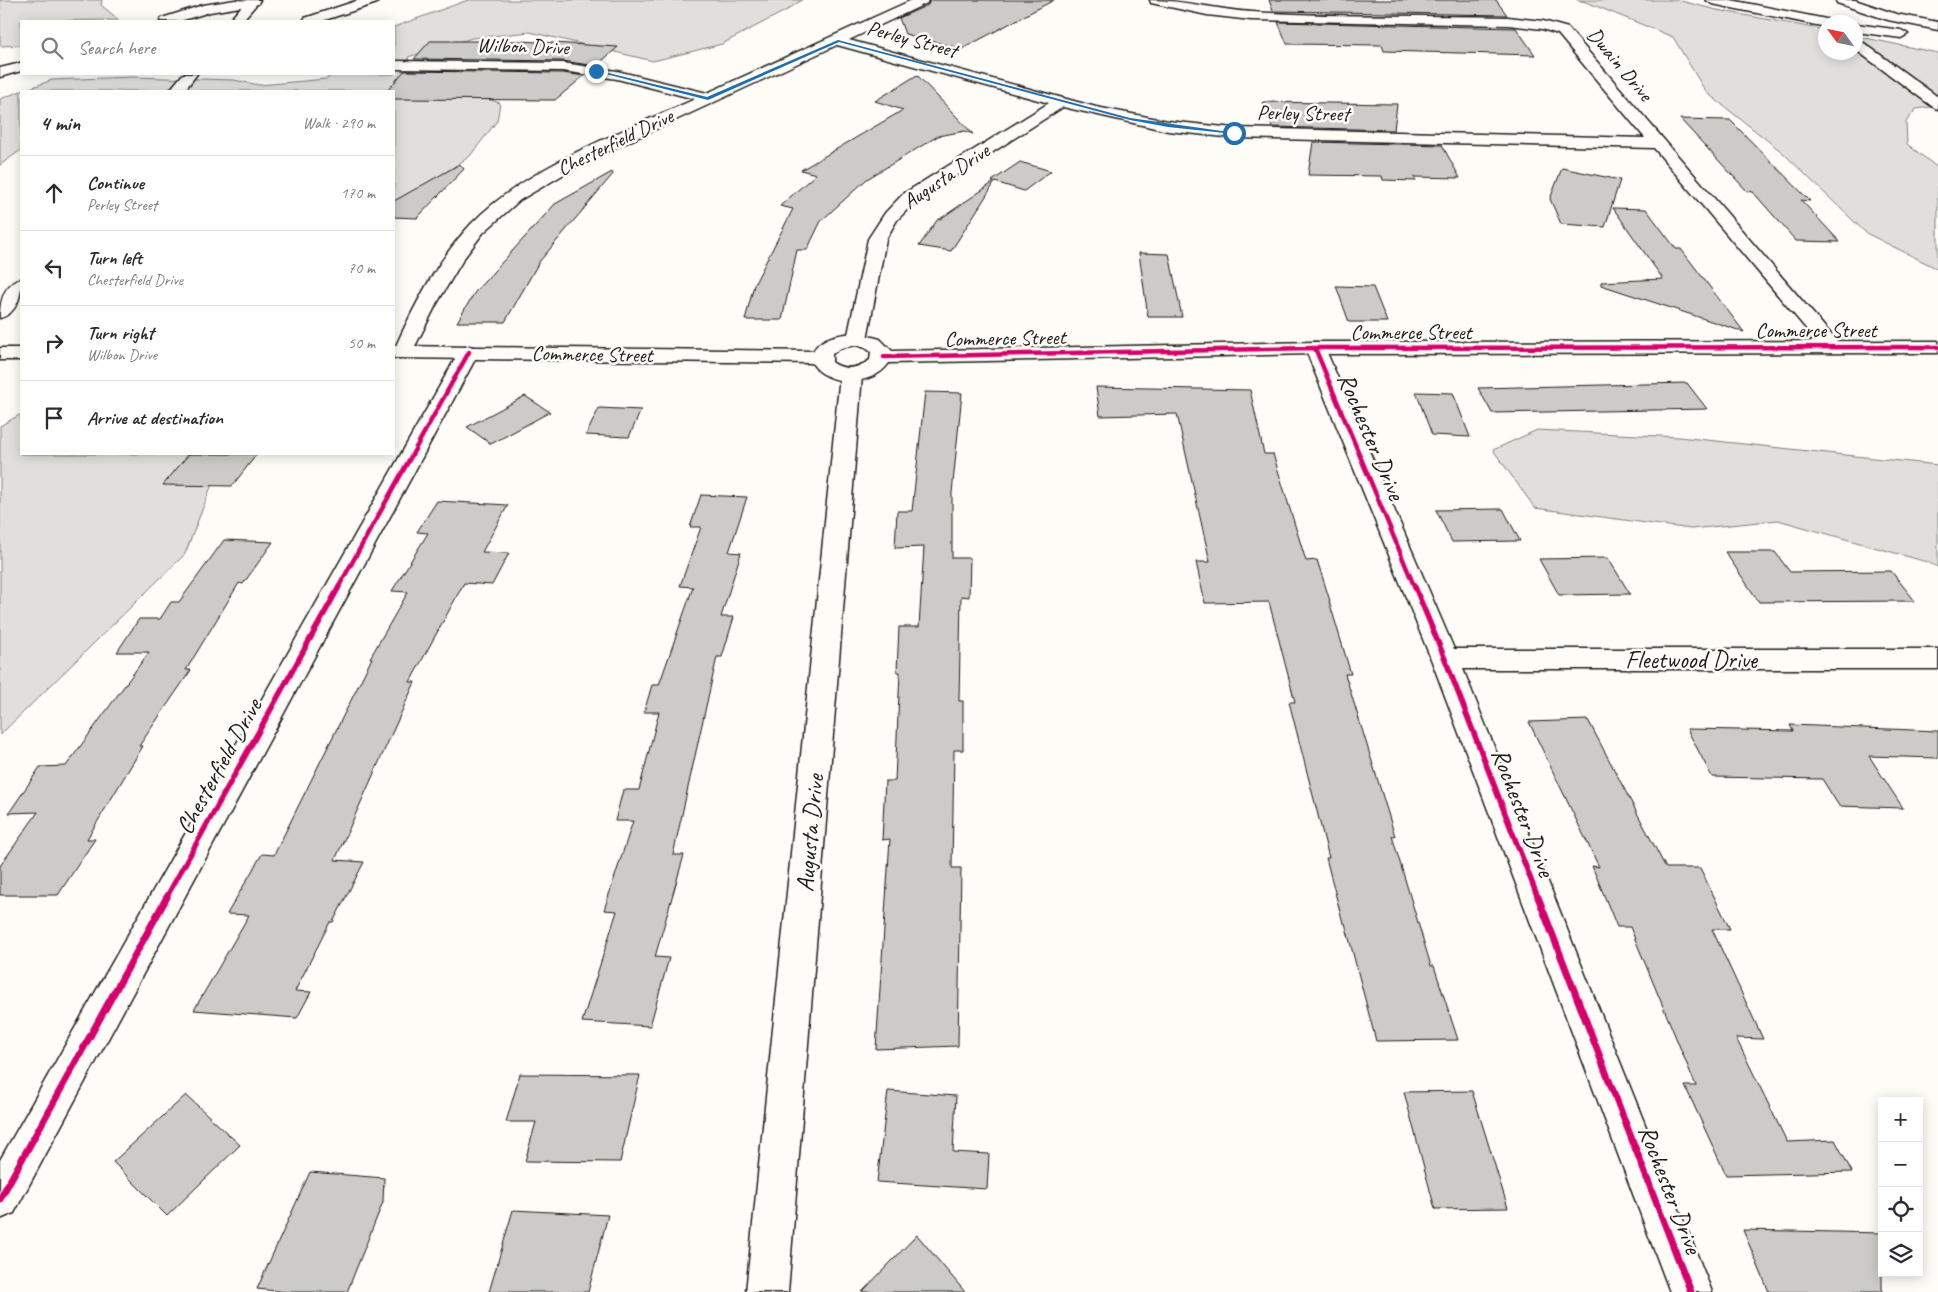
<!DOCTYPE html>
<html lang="en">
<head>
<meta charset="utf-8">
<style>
	body { margin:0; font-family:Caveat,sans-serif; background:#f7f7f7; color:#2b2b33 }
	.controls { position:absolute; right:15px; bottom:15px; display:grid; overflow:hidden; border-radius:0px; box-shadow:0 2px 12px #0003 }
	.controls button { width:45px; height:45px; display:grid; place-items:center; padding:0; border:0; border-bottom:1px solid #e1e1e2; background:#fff; color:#2b2b33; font:25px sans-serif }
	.compass { position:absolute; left:1818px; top:15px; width:45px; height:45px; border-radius:50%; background:#fff; box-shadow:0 2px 12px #0003; rotate:303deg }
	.stop { position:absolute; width:15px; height:15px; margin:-11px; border:4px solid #1f6fb2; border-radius:50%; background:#fff }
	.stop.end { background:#1f6fb2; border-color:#fff; box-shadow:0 1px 5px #0008 }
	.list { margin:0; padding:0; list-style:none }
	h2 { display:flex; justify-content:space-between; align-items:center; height:65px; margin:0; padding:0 20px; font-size:21px }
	h2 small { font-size:16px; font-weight:400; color:#7c7c81 }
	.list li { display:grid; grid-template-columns:32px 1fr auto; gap:15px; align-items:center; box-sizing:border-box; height:75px; padding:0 20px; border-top:1px solid #e1e1e2 }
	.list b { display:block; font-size:19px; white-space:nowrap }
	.list p { margin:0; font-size:16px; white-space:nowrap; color:#7c7c81 }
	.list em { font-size:16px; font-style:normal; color:#7c7c81 }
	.icon { flex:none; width:28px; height:28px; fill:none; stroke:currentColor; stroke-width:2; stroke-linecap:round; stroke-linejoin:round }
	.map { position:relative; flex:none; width:1938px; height:1292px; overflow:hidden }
	.search { position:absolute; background:#fff; box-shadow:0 2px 12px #0003; left:20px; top:20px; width:375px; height:55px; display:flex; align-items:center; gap:12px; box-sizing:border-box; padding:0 18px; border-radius:0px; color:#7c7c81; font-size:19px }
	.panel { position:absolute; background:#fff; box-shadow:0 2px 12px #0003; left:20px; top:90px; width:375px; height:365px; border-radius:0px }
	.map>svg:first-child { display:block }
</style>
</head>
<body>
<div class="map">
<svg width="1938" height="1292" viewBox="0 0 1938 1292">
	<rect width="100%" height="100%" fill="#fdfcf7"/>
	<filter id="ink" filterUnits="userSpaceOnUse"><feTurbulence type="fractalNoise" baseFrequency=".02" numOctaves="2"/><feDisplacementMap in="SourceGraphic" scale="10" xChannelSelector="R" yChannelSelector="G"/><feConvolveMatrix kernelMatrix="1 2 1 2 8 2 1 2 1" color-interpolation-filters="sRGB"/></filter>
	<g filter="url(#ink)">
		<!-- green -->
		<path fill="#e0dfdb" stroke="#7e7e7c" d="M0 0H102L101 5 119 20 21 21V45L0 46Z
			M468 0H802L787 10 722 44 653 61 530 32 472 38 408 57 413 80 458 89 500 103 497 121 470 156 403 201 394 212V91H22L52 80 132 77 234 80 259 85 326 79 335 74H394V27Z
			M1577 0H1677L1717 10 1825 30 1826 52H1856V36L1938 53V106L1916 109 1906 122 1907 144 1938 168V269L1866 233 1782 152 1706 92 1673 37 1586 2Z
			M21 91V150L0 165V99Z
			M21 414V454H219L214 479 185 554 0 735V426Z
			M1537 430 1679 437 1938 465V567L1927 562 1778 520 1691 529 1535 508 1493 450Z"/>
		<!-- building -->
		<path fill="#cccbc8" stroke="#1c1c1c" d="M930 0H1054L962 49 905 34 899 18 928 5Z
			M1269 0H1496L1507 15 1273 11Z
			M1278 22 1516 28 1535 55 1384 51 1382 45 1287 44Z
			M430 41H521L618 47 596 66 563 61 414 59Z
			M404 71 563 73 584 76 555 100 394 99V91H387Z
			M917 75 973 134 965 131 938 136 867 179 821 221 807 250H797L782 320H745L754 285 793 209 780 206 816 174 801 170 903 110 875 101Z
			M1263 102 1397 104 1394 130 1272 127Z
			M1680 119 1730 120 1810 201 1801 200 1840 242 1796 241 1753 192 1747 191Z
			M1313 142 1442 145 1460 178 1414 177 1416 181 1383 180 1382 176 1308 175Z
			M1020 162 1051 171 1024 191 995 182 951 251 919 246 938 219H940L994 182 992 181Z
			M460 164 464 169 417 218 394 217V201Z
			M1562 168 1620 180 1605 227 1561 224 1550 199Z
			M612 172 613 174 539 262 505 322H457L475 292 555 204Z
			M1613 208 1646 209 1676 249H1681L1744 332 1601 285V282L1663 279Z
			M1139 253 1169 254 1182 317H1148Z
			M1336 286 1373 287 1387 322H1349Z
			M1687 383 1707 409 1492 413 1478 388Z
			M1096 387 1250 390 1264 454H1273L1306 561 1317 560 1330 601H1329L1351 674H1345L1395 836H1392L1431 966H1434L1458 1040 1376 1041 1345 923H1343L1326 858H1329L1289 702H1295L1269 602 1205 603 1196 562H1210L1177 414 1100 416Z
			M925 392 962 393 952 493V558H970L969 597 961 596 959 701H963V750H954L952 868H961L958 1046 876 1049 890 839 882 840 885 781H895L900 672H897L899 627H919L924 547 895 548 897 511H912Z
			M1416 392 1453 393 1470 437 1432 435Z
			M525 396 550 412 491 444 467 427Z
			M599 408 641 410 629 437 586 435Z
			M189 454H257L232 486 163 485Z
			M701 495 747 497 729 552 741 553 721 617H734L722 657H717L673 855H684L655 957 669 958 650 1026 582 1022 617 911 604 910 633 821H615L623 790H639L659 712H644L652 685H659L693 587 680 586 701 527H690Z
			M437 501 508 505 482 552 509 553 492 585 464 583 410 682H415L335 860 364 862 333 922H330L295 991 311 992 297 1018 194 1010 249 915 227 914 262 854 274 855 372 658H370L408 592 392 591 428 533 417 532Z
			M1503 509 1520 541 1452 542 1436 510Z
			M224 540 273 542 243 584 239 583 186 670H191L139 746H143L87 839H95L58 895H0V866L38 812 9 813 40 767 66 766 149 652H117L139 619H160L171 602H179Z
			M1725 552H1775L1790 572 1891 571 1915 601 1759 602Z
			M1608 558 1630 594 1559 595 1539 559Z
			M1588 720 1666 868H1700L1730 929H1712L1763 1039 1736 1038 1787 1142 1835 1140 1852 1172 1726 1175 1685 1086H1696L1630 927H1617L1592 866 1599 867 1529 722Z
			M1790 725 1938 731V758L1869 756 1903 808 1839 806 1822 779 1712 777 1687 729 1793 731Z
			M520 1074 640 1075 620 1162 525 1161 536 1122H506Z
			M888 1091 956 1096 953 1152 989 1154 987 1189 877 1182Z
			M1472 1091 1508 1208 1435 1209 1404 1092Z
			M186 1095 240 1145 167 1216 113 1162Z
			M310 1172 384 1178 383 1202 347 1292H288L257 1289Z
			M513 1210 608 1215 588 1292H489Z
			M1743 1230 1882 1233V1292H1769Z
			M917 1235 965 1292H862Z"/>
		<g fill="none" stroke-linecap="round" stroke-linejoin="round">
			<defs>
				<path id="street" d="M235 0 259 1 258 4 210 12 180 21H160L162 18 203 5Z
					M359 0H378L377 3 322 21H303L305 18Z
					M912 0H928L927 3 849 40 1096 107 1168 121 1234 128 1645 138 1558 34 1542 29 1508 25 1251 20 1207 15 1151 3 1150 0C1184 0 1217 10 1252 12 1337 17 1423 15 1508 17L1543 21 1568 28 1841 346 1838 350 1831 352 1824 350 1654 148 1234 138 1168 131 1063 107 915 202 897 220 886 239 867 339 864 343 857 345 850 343 847 339 868 239 885 213 903 194 1049 103 837 45 583 163 520 200 483 233 464 258 436 305 410 356 403 358 396 356 394 350C414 306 438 259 471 224 528 166 621 132 695 99L617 79 563 71 394 69V61L563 63 617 71 707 93Z
					M1859 42 1864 43 1938 97V109L1933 107 1856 50V43Z
					M21 63V71L0 77V68Z
					M1315 342 1322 344 1325 348 1454 649H1938V669H1463L1712 1292H1670L1431 659 1305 348 1308 344Z
					M469 346 476 348 479 352 14 1213 0 1219V1160L459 352 462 348Z
					M851 369 859 370 862 375 788 1292H746L840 375 843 370Z"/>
				<path id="secondary" d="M247 0H260L242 21H229Z
					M183 74H197L184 91H169Z
					M21 279C22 295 17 314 0 318 0 302 3 284 21 279Z
					M857 333 880 339 892 351 1315 342 1938 341V353L1315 354 889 363C873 387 827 387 812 363L394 358V346L813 351C822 336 841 334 857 333ZM856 345 866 348 871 352 870 360C858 368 845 372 832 362V354L841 348Z
					M0 348H21V360H0Z"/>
				<path id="highway" d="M1706 0H1731L1826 19 1832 22H1826V27L1712 4Z
					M1836 0H1855L1896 14 1938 22V30L1888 20 1837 3Z
					M1856 24 1901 30 1908 34 1901 38 1856 32Z"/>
			</defs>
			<!-- street casing -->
			<use href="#street" stroke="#1c1c1c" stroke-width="3"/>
			<!-- secondary casing -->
			<use href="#secondary" stroke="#1c1c1c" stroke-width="3"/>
			<!-- highway casing -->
			<use href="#highway" stroke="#1c1c1c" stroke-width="3"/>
			<!-- street -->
			<use href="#street" fill="#fdfcf7" fill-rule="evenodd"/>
			<!-- secondary -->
			<use href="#secondary" fill="#fdfcf7" fill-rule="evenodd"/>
			<!-- highway -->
			<use href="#highway" fill="#fdfcf7" fill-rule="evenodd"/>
			<defs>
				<path id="cycleway-far2" d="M1315 348 1415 588
					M884 357 1315 348 1938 347
					M338 588 469 352"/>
				<path id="cycleway-far1" d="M1415 587 1445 659 1538 898
					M166 898 339 587"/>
				<path id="cycleway" d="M1538 897 1691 1292
					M0 1199 167 897"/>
			</defs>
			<!-- cycleway-far2 casing -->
			<use href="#cycleway-far2" stroke="#fdfcf7" stroke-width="7"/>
			<!-- cycleway-far1 casing -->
			<use href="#cycleway-far1" stroke="#fdfcf7" stroke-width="9"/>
			<!-- cycleway casing -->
			<use href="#cycleway" stroke="#fdfcf7" stroke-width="10"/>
			<!-- cycleway-far2 -->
			<use href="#cycleway-far2" stroke="#d6006c" stroke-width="4.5"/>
			<!-- cycleway-far1 -->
			<use href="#cycleway-far1" stroke="#d6006c" stroke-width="5.5"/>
			<!-- cycleway -->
			<use href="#cycleway" stroke="#d6006c" stroke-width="7"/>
		</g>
	</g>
	<!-- route -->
	<path fill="#1f6fb2" d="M838 40 1130 118 1236 133 1234 134 1168 127 1130 120 839 42 708 100 594 71 596 70 707 97Z"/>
	<g text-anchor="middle" stroke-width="5" stroke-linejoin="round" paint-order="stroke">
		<!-- far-street labels -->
		<g font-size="21" fill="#1c1c1c" stroke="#fdfcf7">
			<text transform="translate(912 39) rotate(15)" y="7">Perley Street</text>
			<text transform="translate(523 46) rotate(2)" y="7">Wilbon Drive</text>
			<text transform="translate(1620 64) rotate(50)" y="7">Dwain Drive</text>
			<text transform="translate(1303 113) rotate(1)" y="7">Perley Street</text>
			<text transform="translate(615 142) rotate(-26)" y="7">Chesterfield Drive</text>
			<text transform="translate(946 176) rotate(-34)" y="7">Augusta Drive</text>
			<text x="1816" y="337">Commerce Street</text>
			<text x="1411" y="339">Commerce Street</text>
			<text transform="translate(1005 338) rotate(-1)" y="7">Commerce Street</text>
			<text transform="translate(592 354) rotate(1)" y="7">Commerce Street</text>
		</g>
		<!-- street labels -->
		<g font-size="25" fill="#1c1c1c" stroke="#fdfcf7">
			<text transform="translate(1372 436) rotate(67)" y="9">Rochester Drive</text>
			<text x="1691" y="668">Fleetwood Drive</text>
			<text transform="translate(218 766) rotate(-61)" y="9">Chesterfield Drive</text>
			<text transform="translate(1524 812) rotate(69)" y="9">Rochester Drive</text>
			<text transform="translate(809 833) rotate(-85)" y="9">Augusta Drive</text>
			<text transform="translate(1671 1189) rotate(69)" y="9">Rochester Drive</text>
		</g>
	</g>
</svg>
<div class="controls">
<button>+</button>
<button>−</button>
<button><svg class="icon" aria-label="locate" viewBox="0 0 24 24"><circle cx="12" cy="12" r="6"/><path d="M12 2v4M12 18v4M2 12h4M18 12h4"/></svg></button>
<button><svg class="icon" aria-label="layers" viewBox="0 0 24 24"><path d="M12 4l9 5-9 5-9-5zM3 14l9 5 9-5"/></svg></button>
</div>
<svg class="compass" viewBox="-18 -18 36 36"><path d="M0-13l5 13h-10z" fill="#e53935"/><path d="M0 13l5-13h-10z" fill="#7c7c81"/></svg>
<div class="stop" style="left:1234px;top:133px"></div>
<div class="stop end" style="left:596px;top:71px"></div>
<div class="search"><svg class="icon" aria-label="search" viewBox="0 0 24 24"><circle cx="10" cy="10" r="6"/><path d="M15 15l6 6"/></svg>Search here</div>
<section class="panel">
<h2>4 min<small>Walk · 290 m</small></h2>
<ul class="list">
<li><svg class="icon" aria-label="ahead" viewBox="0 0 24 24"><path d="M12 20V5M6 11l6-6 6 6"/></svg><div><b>Continue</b><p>Perley Street</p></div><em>170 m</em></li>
<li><svg class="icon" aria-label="left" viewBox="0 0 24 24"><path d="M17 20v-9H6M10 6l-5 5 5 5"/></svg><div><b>Turn left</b><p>Chesterfield Drive</p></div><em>70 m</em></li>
<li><svg class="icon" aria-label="right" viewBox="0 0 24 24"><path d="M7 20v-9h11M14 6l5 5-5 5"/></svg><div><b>Turn right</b><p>Wilbon Drive</p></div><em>50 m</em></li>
<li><svg class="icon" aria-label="arrive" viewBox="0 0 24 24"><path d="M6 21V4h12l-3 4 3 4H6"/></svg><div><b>Arrive at destination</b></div></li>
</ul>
</section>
</div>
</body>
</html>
